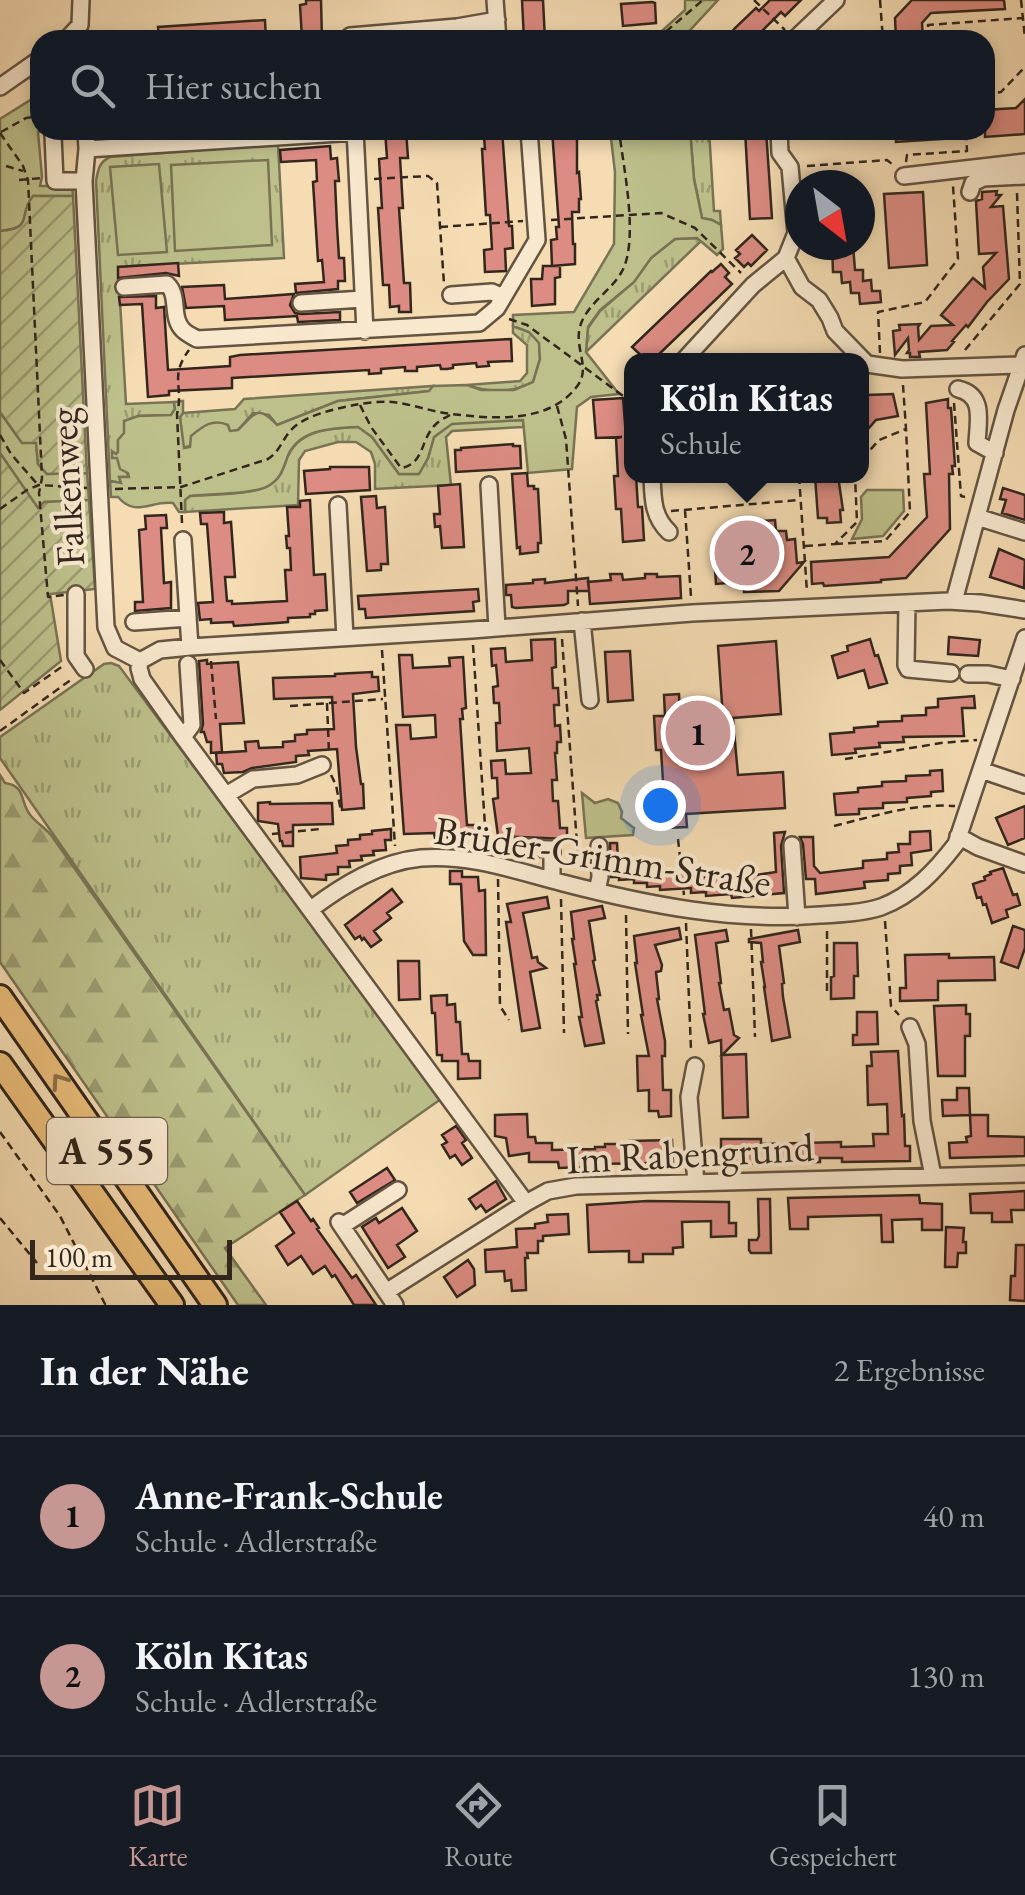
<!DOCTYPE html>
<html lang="de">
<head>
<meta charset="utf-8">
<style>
	body { margin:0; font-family:"EB Garamond",serif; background:#20242c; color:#f1f3f6 }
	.compass { position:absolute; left:785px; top:170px; width:90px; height:90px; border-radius:50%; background:#171b24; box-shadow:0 5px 15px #0003; rotate:149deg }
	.scale { position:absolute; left:30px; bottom:25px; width:202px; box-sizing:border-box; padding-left:10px; border:5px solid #32261d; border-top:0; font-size:28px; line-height:35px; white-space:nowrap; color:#32261d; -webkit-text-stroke:8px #f8e8ce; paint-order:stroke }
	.you { position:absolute; left:660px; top:805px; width:35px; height:35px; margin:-25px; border:8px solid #fff; border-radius:50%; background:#1a73e8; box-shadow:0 0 0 15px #1a73e833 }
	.badge { display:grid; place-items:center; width:65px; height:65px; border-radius:50%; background:#c59692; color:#111; font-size:32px; font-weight:700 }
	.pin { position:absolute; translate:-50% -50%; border:5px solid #fff; box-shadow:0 2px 10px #0006 }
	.popup { position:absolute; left:624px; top:353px; width:245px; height:130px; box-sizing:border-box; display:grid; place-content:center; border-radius:20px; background:#171b24; filter:drop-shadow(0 2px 8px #0005); font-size:32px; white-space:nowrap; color:#9ea1a6 }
	.popup b { font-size:38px; color:#f1f3f6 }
	.popup::after { content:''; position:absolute; left:50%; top:100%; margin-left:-20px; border:20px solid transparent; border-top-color:#171b24 }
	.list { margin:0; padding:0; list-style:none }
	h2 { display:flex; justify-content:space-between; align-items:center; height:130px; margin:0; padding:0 40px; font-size:42px }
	h2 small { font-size:32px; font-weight:400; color:#9ea1a6 }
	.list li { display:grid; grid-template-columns:65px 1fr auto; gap:30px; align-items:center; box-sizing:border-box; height:160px; padding:0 40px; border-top:2px solid #363941 }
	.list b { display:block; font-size:38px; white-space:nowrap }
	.list p { margin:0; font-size:32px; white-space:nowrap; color:#9ea1a6 }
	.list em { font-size:32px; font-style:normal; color:#9ea1a6 }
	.icon { flex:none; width:55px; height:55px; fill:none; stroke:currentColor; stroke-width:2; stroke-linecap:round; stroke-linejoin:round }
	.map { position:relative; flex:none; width:1025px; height:1305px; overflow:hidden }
	.search { position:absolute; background:#171b24; box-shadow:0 5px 15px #0003; left:30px; right:30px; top:30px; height:110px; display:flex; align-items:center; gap:25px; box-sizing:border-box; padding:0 35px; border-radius:30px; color:#9ea1a6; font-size:38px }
	.sheet { height:450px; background:#171b24 }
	nav { display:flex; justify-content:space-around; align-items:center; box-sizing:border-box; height:140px; border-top:2px solid #363941; background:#171b24; font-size:28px; color:#9ea1a6 }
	nav a { display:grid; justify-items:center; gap:5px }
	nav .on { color:#c59692 }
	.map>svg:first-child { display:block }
</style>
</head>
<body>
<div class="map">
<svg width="1025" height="1305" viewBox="0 0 1025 1305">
	<defs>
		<pattern id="grass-tufts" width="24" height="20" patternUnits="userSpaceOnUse" patternTransform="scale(2.5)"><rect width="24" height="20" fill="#bdc08b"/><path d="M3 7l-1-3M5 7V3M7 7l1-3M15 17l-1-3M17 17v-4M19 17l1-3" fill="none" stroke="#9a9c71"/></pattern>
		<pattern id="forest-firs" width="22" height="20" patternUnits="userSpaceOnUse" patternTransform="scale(2.5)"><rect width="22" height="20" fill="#bdc08b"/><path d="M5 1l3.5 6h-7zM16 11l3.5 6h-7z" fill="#9a9c71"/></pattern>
		<pattern id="garden-furrows" width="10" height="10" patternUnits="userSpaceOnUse" patternTransform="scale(2.5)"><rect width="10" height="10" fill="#bdc08b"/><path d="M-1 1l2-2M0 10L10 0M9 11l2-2" fill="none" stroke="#9a9c71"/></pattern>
	</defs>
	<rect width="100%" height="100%" fill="#f5dcb3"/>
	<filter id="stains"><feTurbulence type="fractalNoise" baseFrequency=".002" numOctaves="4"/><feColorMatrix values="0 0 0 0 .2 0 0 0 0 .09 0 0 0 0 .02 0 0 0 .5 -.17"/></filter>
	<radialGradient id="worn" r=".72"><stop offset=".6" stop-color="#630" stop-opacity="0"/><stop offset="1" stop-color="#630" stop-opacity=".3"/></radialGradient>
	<!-- grass -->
	<path fill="url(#grass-tufts)" stroke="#787354" stroke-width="2.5" d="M690 130H709L714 211H720L721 225 712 220 702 218 694 179Z
		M278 144 284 258 118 267 126 404 174 402 175 409 171 415 138 416 118 441V452L116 454 129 477H120L122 483 110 481 96 181C98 170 99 162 110 157Z
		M697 238 701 241 586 352 588 328 600 311 634 282 651 258 675 239Z
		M513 326 529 332 539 342 540 359 533 382C513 393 489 393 467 385L520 381 527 373V345L513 333Z
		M433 386 430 391 338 401 277 425 269 415 253 413 238 430 183 448 180 417 183 413 235 409 244 399Z
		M524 420 523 427 452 431 446 437 451 485 375 489V464L371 452 356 442H338L305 451 299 460 298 505 185 512V499L190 496C208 495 255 494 268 486 279 480 282 472 286 461 296 429 331 428 359 427L372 437 399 474H418L428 458 434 437 452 423Z
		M111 663 119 666 441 1099 305 1195 0 758V737L104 664Z"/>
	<!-- forest -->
	<path fill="url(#forest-firs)" stroke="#787354" stroke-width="2.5" d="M0 775 5 783C27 786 19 802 31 816 37 823 45 828 51 835L305 1195 225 1248 266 1305H238L0 962Z"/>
	<!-- park -->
	<path fill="#bdc08b" stroke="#787354" stroke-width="2.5" d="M685 0H718L681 40H652L685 10Z
		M40 73V130H65L38 132 42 177 40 186H72L73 196H33C17 216 35 228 0 231V119L35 97 40 89 36 82 31 79Z
		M610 130H690L694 179 702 218 712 220 721 225 723 249 717 255 697 238 675 239 651 258 634 282 600 310 588 327 586 352 619 394 591 397 577 407 572 469 528 473 523 420 452 424 434 437 428 458 419 474H399L372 437 358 427C331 428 295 429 286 461 282 472 279 480 268 486 256 494 207 494 190 496L185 500V512H179L173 503C151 500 136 518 118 497H111L110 481 121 483 119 477H129L128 473 120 469 117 458H112V451L116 454 118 452V440L124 433V421L138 416 171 415 175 409 174 402 183 401V413L180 417 184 448 190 447 191 436C203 426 213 418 228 425L230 431 238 430C255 414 257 403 277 425L338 401 429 391 433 386 467 385 481 390H514L533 382 540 359 539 343 529 332 513 326V315L574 312 614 244 615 172Z
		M268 160 272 245 175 251 171 165Z
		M159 164 167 252 118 255 110 167Z
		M0 412 22 443 36 442 38 464 47 474 87 473 89 500 45 502 38 509 0 453Z
		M867 490H903L904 511 883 536 852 539 862 519 861 497Z
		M582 793 595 803 608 799 618 803 622 812 621 818 634 828 633 835 586 838Z"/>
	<!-- garden -->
	<path fill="url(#garden-furrows)" stroke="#787354" stroke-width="2.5" d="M33 196H73L87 473 47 474 38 464 36 443H22L0 412V231C35 228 17 216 33 196Z
		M0 453 38 508 44 502 89 500 95 589 50 594 61 661 0 710Z"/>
	<!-- building -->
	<path fill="#dd8c83" stroke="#32261d" stroke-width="2.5" d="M306 0H321L322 40 302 38 300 5 306 4Z
		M522 0H543L545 40H524Z
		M770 0H801L785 16 781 12 753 40H736L730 34 735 28 756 8 759 11Z
		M912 0H1004L1005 9 931 13 922 23 923 40H896L895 18Z
		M652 2 655 3 656 23 623 26 621 4Z
		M265 20 266 40H159L158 27Z
		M1025 99V134L985 137V110L1016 108Z
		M385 130H406L408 158H400L403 208H399L404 283H410L411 312H399V306L390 307 389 285H383L378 208H382L379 159 387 158Z
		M488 130H502L509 226H512L513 248 505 249 506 271 485 272 484 250 492 249 490 215H486L482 149H485L484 137H488Z
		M552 130H574L577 134V173L579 172 581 199H579V212H572L573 244H575V264L552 266 551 240 557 239 556 227H559Z
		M745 130H766L772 218 750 219Z
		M896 130H956V138L896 142Z
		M330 146 331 159 337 158 339 181H335L337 226 339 258H344L345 281H338V289L296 293 295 284 324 282 322 260 318 261 313 182 317 181 316 160 281 162 280 150Z
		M997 191 996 195H1001L991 207 1003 206 1009 279 987 302 968 327 966 325 952 341 954 342 947 350 919 352 920 357H910V353H907L909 350 908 338 895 355 893 331 900 330 899 325 920 324 918 327 919 340 931 326 953 325 941 315 973 278 985 288 983 267 996 253 979 254 976 201 982 199V192Z
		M923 192 927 265 889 268 884 194Z
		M752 235 767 250 751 266 748 263 744 267 735 258 740 254 736 250Z
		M832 245H853L855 270H863V281L871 280 872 291H880L881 302 860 304 859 293H851L850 282 842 283 841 272H833Z
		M178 263 179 276 166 273 118 278V267Z
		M721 264 729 273 725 277 732 284 653 360H646L632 347 711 271 712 272Z
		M543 266H560V277L555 278V304L532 306 531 279H542Z
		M224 285 225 299 294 294 290 305 295 313 302 314 340 312V320L298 322 297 316 225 320 224 306 186 308 182 287Z
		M156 296V308L164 307 168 370 230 366V357L240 355 511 339 512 361 488 362 489 366 477 367 476 363 453 365V368L447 369H441L440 365 417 367V371H405V367L381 369V373L369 374V370L232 378V388L169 391V395L148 397 142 304 120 305 119 297Z
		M893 394 898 416 876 420 862 436V401L867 395Z
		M623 398 626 436H628L629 442H632V476H636L638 507H642L644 540 623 542 621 509H616L614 476H618L616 438 622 437 596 438 593 400Z
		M948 399V408H951L955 466H952L953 474H949L950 529 906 578 881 580V582L824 586 823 583 812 584 811 562 889 557 927 517 924 474H930L926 403Z
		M513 444V446H520L521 468 456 472 455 450H461V448Z
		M330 467H369L370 490 306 494 304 471 330 469Z
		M527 473 528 486H534V489H538L541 543H538V552L520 554V547L517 548 512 474Z
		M815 476H838L843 510H840L841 522 827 523V518H818Z
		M460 484 464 547 442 548 440 526 435 527 434 514H440L438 486Z
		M1003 488 1025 495V520L1002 513 1006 500 1000 499Z
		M376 496 377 508 385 507 388 564H381V570L367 571 361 497Z
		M310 500 314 575 325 574 327 610 315 611V614H310V617L288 618V622L277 623 234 626 233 622 211 623V619L200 620 198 603 213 602 207 524H201L200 513 224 512V523L231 522 235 577H225L227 601H232V604L287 601 285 570H291L290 548H287L286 536H289L287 507H300V501Z
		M166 515 167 528H161L164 583 171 582V608L135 611V602H143L139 530 146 529 145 516Z
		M775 520 776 531H786L787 540 795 539 797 563 804 562 779 591 744 592V586H740L739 582 716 584 715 568H720V558L752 556 759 548 758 529H763V521Z
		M999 549 1025 560 1024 588 990 577Z
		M610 574H622L623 580 645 578V574H657V577L680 576 681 598 590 604 589 591H568V603L564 605 516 608 512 607 511 595H506V585L533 583V580L545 579V583L588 578 589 590 588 582 611 580Z
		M478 589 479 601 473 602 474 611 366 618 365 609H359L358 596Z
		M949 637 980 640 978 656 948 654Z
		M555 639 556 667 552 668 553 688H558L559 705H554L555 726 560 725 561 742H557V753H555L557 780H552L553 801H558L560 828H567V839L498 836 493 799 498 798 497 778H492L491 761 505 760 506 774 531 773 529 748 497 751 496 723H500L499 703H494L493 687 498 686 496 665 492 666 491 649 505 648 506 662 532 660 531 640Z
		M870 639 875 656 878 655 887 683 869 688 864 670 838 678 832 656 848 651 847 646Z
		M776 641 781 714 733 718 734 731 738 775 783 772 785 808 686 814 687 827 666 828 661 750H656L654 716H665L664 695 679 694 681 735 724 732 718 646Z
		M630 651 633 700 608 702 605 652Z
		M399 655H412L413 668 450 666 449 658 463 657 466 708 462 709 463 719H460L465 798 467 825H474L475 836 435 838 434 833 404 834 396 725H410L411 739 436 737 435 715 403 717Z
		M207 660V664L238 662 244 723 220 724 222 752 211 753V742H207L204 732H201L203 724 199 661Z
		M372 672V677H378L379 691 353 694 356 747 361 784H363L364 808 342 810 337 749 308 751 309 755 296 756V762L252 768 243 772 224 773 222 764H217L216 753 246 751 245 742 258 741 259 748 283 747V742L295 741V735L307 734V730L334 729 332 697 274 699 273 678 335 676V674Z
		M974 696 975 708H962L964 736 903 737 904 742 879 743 880 747 855 749 856 753 832 755 830 734 854 732V728L878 726V722L902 721V716L926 715V708L938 707V699Z
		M942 770 943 791 931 792V796L907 798V802L883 803V808L859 809V814L836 815 834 794 858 792V788L882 786V782L906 781V776L930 775V771Z
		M270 802V804L332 803 333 824 293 825V846H283L282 841H280L278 824 258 821V803Z
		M1025 806V838L1008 845 996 818Z
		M391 829V840H385L386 850 373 851 374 855 361 856 362 860 349 861 350 867H338V874L326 875V880L301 878 300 857 337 853 336 846 348 845V840L360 839V835L372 834V831Z
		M930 831 931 850 911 853 912 865 900 866V873L888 874V880L864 882 865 888 816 894 815 879H806L803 844 800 837H813L814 866 820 873 863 868V861L887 859V853L899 852 898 844H910V832Z
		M785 832 781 846 784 893 732 898 731 894 706 896V892L691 893V888L660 890V886L647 887V883H634V879L619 880V877H611L610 843H617L618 861 633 860V864H646V868L658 867 659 872 673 870 674 874 705 873V877L730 875V879L776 872 774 833Z
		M1003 868 1013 895 1017 894 1020 905 1006 910 1008 917 992 923 986 904 983 905 981 897 977 898 973 884 985 880 984 877 991 874 990 872Z
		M450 871H462V877H478L479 891 485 890 486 955H473L464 941 461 884H450Z
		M392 889 402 902 387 913 391 918 374 931 381 940 371 947 364 938 362 940 360 936 355 939 345 925Z
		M547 897 549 908 523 913 532 958 537 957 538 962 546 968 530 972 540 1028 522 1031 506 922H511L507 904Z
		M602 906 605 918 589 921 595 960 593 961 600 995H597L598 1000 596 1001 604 1043 585 1046 579 1017H582L574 964H576L572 939H574L571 912Z
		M1013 926 1025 930V948L1018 968 1001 962Z
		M679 928 681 939 655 945 662 965 661 971 656 972 659 999H657L665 1041V1056H662L663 1090H671V1116L659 1117 658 1111H649V1090L638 1091 637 1056H649L641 1015H643L635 963H637L634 936Z
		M726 930 728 941 716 943 721 983H719L724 1010 729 1009 734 1035 739 1038 722 1055 746 1054 748 1117 723 1118 721 1040 709 1043 703 1014H705L695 935Z
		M798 930 800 942 779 946 784 983 782 984 783 997 790 1037 772 1041 764 987H765L761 962H763L761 943 749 942V939Z
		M834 943H857L858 976H854V998L831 999V977L834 976Z
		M949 954V958L994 957 995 980 938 981V1000L900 1001V988H906L905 955Z
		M398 961H419L420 999 399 1000Z
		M447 995V1005L455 1004 456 1022H460L462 1054H468L469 1061H480V1078L458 1079V1061H442V1055H437L435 1013H432L431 996Z
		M966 1005V1014H970V1036H965V1076H938L934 1006Z
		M857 1012H877L878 1044 853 1045V1035H857Z
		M898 1051 902 1116 904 1115 905 1146H910V1161L842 1162V1158H820V1162L721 1164V1139H761V1144L841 1142V1147L874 1146 873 1134H888L887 1104 868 1105 867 1066H872L871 1052Z
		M957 1088H969L970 1115 943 1116 942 1100H957Z
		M527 1114 528 1137H535L536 1143H552V1150L595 1149V1147H605V1144H630V1141L672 1140 673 1163 584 1164V1167L559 1168 558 1162H529V1153L509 1156 506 1138 495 1136V1115Z
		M970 1115H988V1136L1025 1137V1156L950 1158 949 1143 967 1142 966 1137 971 1136Z
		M456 1126 466 1140 462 1143 472 1158 462 1165 455 1155 450 1158 442 1145 447 1142 442 1135Z
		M387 1168 395 1180 357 1203 350 1192Z
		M496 1181 506 1199 486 1212 481 1205 476 1209 469 1199Z
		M1025 1191V1210H1011L1012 1222H992V1213H971L970 1194Z
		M919 1195 920 1203 942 1204V1230H922V1219L892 1220 893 1242H882L881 1215 808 1217V1229H790L788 1198Z
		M758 1199H770L771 1253H751L749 1250V1240H757L759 1236Z
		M297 1201 311 1221 313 1219 319 1228 317 1229 352 1278 356 1275 376 1305H354L335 1275 332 1277 325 1266 313 1274 301 1256 288 1265 276 1246 294 1233 280 1212Z
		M647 1201 729 1202V1223H736V1236L711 1237V1221L682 1222 683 1247 673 1248V1254H643V1262H629V1251L589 1252 587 1205Z
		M402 1208 417 1231 397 1245 405 1257 388 1268 362 1227 376 1218 379 1223Z
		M568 1214 569 1234 543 1236V1241H538V1253H527L528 1258H525L526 1290 512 1291 511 1280 505 1281 504 1271 486 1272 485 1250 517 1247 516 1229 535 1228V1224L548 1222 547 1215Z
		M946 1227 964 1228 963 1242H966V1253H958L957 1267H945Z
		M1016 1245H1025V1301L1010 1300 1011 1276H1015Z
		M468 1260 474 1269 475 1285 457 1297 444 1277Z"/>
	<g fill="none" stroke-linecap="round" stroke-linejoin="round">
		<defs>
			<path id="minor" d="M495 0 498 40
				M66 40 80 25 81 0
				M351 40 350 36 457 27 497 20
				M794 40 836 0
				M0 87 40 59
				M86 130 87 149 84 181 106 627 115 648 140 661
				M355 130 365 331
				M53 135 55 181H84
				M87 149 356 132
				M904 176 1025 162
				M970 192 973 183 983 178 1025 176
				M786 258 802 287 819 300 830 318 835 331 867 364 902 369 1021 365
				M124 287 167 284C180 296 170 317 183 330 187 334 192 336 197 339L479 323 497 308 537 240 529 130
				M451 295 492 292 503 297
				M301 303 363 299
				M684 360 753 285 786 258 796 233 790 167 780 153 779 130
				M958 389C985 395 978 421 977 443L995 453
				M652 476C653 497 652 516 669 532
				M489 485 497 628
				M338 505 345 638
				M977 517 1025 532
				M183 540 190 647
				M76 594V656L85 669
				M954 601 1006 410 1025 355
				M907 603 906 665 908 669 951 673
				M582 621 590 700
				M134 622 188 618
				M140 661 160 650 190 647 472 630 692 613 948 601 980 603 1025 610
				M140 661 139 668 142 679 183 737 526 1203
				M968 674H988L1012 679
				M183 737 192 725 188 664
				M981 770 1025 785
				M226 795 253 779 297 775 322 765
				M958 836 978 847 1025 864
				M792 845 797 917
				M501 846C519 845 534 849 552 849V873L550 879
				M597 891 600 877 599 846
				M311 909C343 885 380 862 421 858 470 854 516 871 563 883 648 905 733 922 820 915 840 914 862 913 881 907 913 895 936 870 956 844L1025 638
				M910 1027 917 1044 922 1121 933 1176
				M695 1066 689 1097 696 1183
				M339 1222 395 1305
				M342 1226 398 1190
				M386 1292 526 1203 548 1191 576 1186 1025 1174"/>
			<path id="highway" d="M0 997 215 1305
				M0 1064 172 1305"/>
		</defs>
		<!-- minor casing -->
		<use href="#minor" stroke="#635442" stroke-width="20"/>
		<!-- highway casing -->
		<use href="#highway" stroke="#32261d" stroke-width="28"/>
		<!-- path -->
		<path stroke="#32261d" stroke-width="2.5" stroke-dasharray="8 5" stroke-linecap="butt" d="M754 0 785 30
			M880 0 883 40
			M1021 0 1025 38
			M656 40 703 0
			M929 40 928 25 1023 18
			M985 94 1001 92 1025 67
			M1 132 26 118 40 116
			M0 133 23 166 28 180 42 478 39 493 48 597 64 595
			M906 162 907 155 967 151 966 130
			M6 166 23 171
			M807 166 887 160 892 164
			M374 179 428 176 437 183 444 284
			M19 180 42 178
			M551 220 661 213 695 228 741 273
			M440 227 523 221
			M509 319 527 325 626 398 632 399
			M965 350 1020 284 1017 193
			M880 353 878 312 925 302 958 259 953 186
			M954 403 961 496 965 497
			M360 405 371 427 401 468C425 464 420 439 436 424 440 420 445 418 450 415
			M557 406 566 439 578 606
			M0 435 11 454 38 485
			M862 459 879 440 906 429 903 385
			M799 476 807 592
			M115 489 181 487 268 459C280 451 282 440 291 430 305 415 335 409 354 405 366 403 380 401 392 402 412 404 432 412 452 414 494 419 550 424 578 385 592 365 570 344 583 319 592 301 611 290 621 273 640 242 623 166 619 130
			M0 509 27 490 39 485 87 488
			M685 510 691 597
			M671 511 799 500
			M182 523 177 414C184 386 169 377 189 350
			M835 544 885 541 910 512 906 429
			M805 546 835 544 857 522 855 476
			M562 639 579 871
			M473 645 486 841
			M382 650 395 846
			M0 660 24 693 63 666
			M211 661 216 719
			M327 703 329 753
			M290 706 383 699
			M0 731 72 679
			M845 759 941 743 977 740
			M331 775 336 785 341 811
			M834 826C875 816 914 803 955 806
			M272 834 320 829
			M678 839 684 895
			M498 879 500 1006 509 1020
			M561 899 564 1033
			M626 915 628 1034
			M885 921 891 1006 899 1015
			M686 923 691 1050
			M751 929 755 1037
			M827 931V996
			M0 1132 60 1216 105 1304 103 1305
			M0 1218 37 1263"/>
		<!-- minor -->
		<use href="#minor" stroke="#f8e8ce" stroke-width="15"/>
		<!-- highway -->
		<use href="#highway" stroke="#eabe7a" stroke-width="22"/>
	</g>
	<!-- one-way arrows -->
	<defs><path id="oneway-chevron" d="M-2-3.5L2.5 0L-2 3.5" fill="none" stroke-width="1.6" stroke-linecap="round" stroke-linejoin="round" transform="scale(2.5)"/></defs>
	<use stroke="#8e724c" href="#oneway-chevron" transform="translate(59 1081) rotate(-125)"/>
	<g text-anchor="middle" stroke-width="8" stroke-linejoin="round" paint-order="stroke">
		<!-- shield labels -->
		<rect fill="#f8e8ce" stroke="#6d6052" stroke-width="2.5" x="47" y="1118" width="120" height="66" rx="8"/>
		<g font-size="38" font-weight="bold" fill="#32261d">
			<text x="107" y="1164">A 555</text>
		</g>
		<!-- street labels -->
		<g font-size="40" fill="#32261d" stroke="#f8e8ce">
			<text transform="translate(66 487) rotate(-93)" y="14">Falkenweg</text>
			<text transform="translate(603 856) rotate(9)" y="14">Brüder-Grimm-Straße</text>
			<text transform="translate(690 1153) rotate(-3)" y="14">Im Rabengrund</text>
		</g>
	</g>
	<rect width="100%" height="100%" filter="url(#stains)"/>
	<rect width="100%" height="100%" fill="url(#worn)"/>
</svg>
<svg class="compass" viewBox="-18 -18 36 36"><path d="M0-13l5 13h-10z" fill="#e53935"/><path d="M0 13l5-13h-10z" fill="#9ea1a6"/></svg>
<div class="scale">100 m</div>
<div class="you"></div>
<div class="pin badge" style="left:698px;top:733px">1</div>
<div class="pin badge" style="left:747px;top:553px">2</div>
<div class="popup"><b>Köln Kitas</b>Schule</div>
<div class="search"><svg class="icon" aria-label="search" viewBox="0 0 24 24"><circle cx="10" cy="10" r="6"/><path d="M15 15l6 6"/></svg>Hier suchen</div>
</div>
<section class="sheet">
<h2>In der Nähe<small>2 Ergebnisse</small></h2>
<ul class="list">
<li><span class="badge">1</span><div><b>Anne-Frank-Schule</b><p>Schule · Adlerstraße</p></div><em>40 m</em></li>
<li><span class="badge">2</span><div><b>Köln Kitas</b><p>Schule · Adlerstraße</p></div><em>130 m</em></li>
</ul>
</section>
<nav>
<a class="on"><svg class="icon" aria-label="map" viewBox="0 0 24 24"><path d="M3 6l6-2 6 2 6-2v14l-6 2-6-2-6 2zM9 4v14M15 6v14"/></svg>Karte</a>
<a><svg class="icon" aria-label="directions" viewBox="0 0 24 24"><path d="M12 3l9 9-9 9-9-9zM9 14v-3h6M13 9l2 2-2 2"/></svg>Route</a>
<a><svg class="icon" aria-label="saved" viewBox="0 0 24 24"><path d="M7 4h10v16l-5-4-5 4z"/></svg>Gespeichert</a>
</nav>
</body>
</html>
